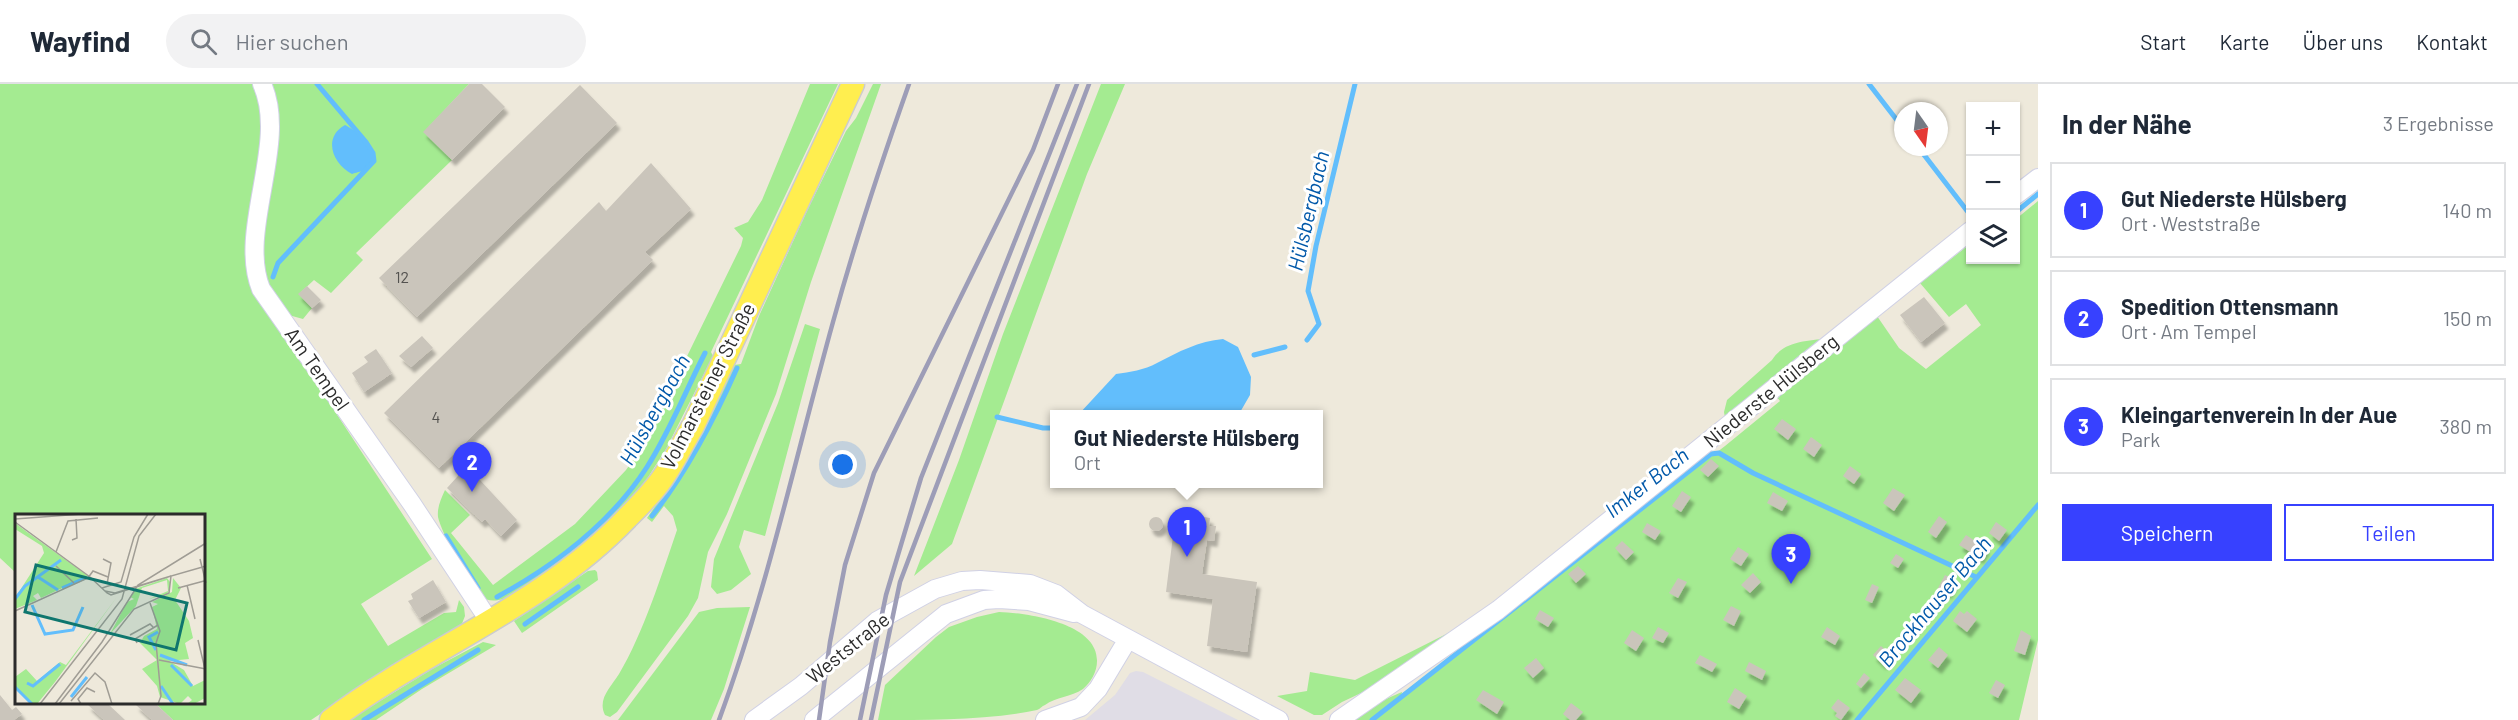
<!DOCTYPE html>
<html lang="de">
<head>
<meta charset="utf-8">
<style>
	body { margin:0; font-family:Barlow,sans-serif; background:#f2f2f3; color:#1f2937 }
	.controls { position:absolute; right:18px; top:18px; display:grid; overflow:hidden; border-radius:0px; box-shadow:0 2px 4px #0004 }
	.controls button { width:54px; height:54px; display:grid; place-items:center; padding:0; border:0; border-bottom:2px solid #e0e1e3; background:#fff; color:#1f2937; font:30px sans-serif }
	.compass { position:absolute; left:1894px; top:18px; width:54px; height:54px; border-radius:50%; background:#fff; box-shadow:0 2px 4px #0004; rotate:166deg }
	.you { position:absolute; left:843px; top:381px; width:21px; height:21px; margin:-15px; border:4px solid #fff; border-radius:50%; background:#1a73e8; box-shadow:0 0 0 9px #1a73e833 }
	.badge { display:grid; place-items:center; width:39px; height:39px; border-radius:50%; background:#3741ff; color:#fff; font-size:20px; font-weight:700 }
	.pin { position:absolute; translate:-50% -50px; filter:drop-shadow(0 2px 3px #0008) }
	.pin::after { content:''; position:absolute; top:32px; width:21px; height:18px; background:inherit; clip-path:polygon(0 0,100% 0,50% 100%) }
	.popup { position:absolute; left:1050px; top:326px; width:273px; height:78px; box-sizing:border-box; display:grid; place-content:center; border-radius:0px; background:#fff; filter:drop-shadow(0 2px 4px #0005); font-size:20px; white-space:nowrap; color:#747a83 }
	.popup b { font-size:22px; color:#1f2937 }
	.popup::after { content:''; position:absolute; left:50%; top:100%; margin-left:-12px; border:12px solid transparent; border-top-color:#fff }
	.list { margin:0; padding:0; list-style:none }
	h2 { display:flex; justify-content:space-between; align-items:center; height:78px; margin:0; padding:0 24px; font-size:26px }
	h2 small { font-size:20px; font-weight:400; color:#747a83 }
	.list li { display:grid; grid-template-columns:39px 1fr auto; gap:18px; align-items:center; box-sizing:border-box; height:96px; margin:0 12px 12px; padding:0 12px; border:2px solid #e0e1e3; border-radius:0px }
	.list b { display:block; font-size:22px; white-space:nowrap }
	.list p { margin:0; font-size:20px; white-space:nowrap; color:#747a83 }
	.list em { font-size:20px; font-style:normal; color:#747a83 }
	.actions { display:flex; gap:12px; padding:18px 24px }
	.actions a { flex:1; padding:14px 0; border:2px solid #3741ff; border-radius:0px; text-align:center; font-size:21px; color:#3741ff }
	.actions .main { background:#3741ff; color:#fff }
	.icon { flex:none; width:33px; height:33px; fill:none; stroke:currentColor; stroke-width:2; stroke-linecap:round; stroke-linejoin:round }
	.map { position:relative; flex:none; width:2038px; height:636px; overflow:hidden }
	header { display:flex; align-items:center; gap:36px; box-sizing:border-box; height:84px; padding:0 30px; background:#fff; border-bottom:2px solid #e0e1e3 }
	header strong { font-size:28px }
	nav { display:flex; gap:33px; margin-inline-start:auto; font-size:21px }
	.search { width:420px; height:54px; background:#f2f2f3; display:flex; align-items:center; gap:15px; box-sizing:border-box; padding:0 21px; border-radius:33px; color:#747a83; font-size:22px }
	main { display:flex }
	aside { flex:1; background:#fff }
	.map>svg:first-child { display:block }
</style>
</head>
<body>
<header>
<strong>Wayfind</strong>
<div class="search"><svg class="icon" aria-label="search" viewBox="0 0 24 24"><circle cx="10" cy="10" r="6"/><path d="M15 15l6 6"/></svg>Hier suchen</div>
<nav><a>Start</a><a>Karte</a><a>Über uns</a><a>Kontakt</a></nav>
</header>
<main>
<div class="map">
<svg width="2038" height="636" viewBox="0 0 2038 636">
	<defs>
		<filter id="shadow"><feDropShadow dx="3.5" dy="6" stdDeviation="1.5" flood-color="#0004"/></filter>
	</defs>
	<rect width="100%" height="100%" fill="#eee9db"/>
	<!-- industrial -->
	<path fill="#e0dde6" d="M1136 587 1143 588 1238 636H1085L1115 611 1130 589Z"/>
	<!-- green -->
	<path fill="#a4eb91" d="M0 0H257L264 28 251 169 307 285 432 475 361 520 388 562 444 529 456 528 459 516 464 523 465 532 461 542 411 570 311 636H173L156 620H204V432H16V489L0 474Z
		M265 0H469L424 48 452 76 356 169 363 176 331 209 314 196 299 210 312 224 303 235 285 230 259 184Z
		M810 0H838L711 268 713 272 666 365 647 395 628 419 578 467 504 515C496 517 487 518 481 512 470 503 441 448 438 433 437 423 441 415 445 406L470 431 451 449 493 501 575 440 626 386 644 360 741 162 743 154 734 144 748 138 762 116Z
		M873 0H881L811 198 776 310 727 430 708 468 698 514 688 532 617 628 610 633 605 631C597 615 611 603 619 590 643 550 662 490 677 446L673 432 664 422 652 438 647 434 673 396 679 391 704 347 734 281 741 280 759 232 806 129 846 47 856 34Z
		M1101 0H1125L1087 90 952 460 914 492 959 376 1003 250Z
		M2038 117V556L2019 636H1351L1379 618 1402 608 1401 614 1403 609 1725 362 1780 317 1776 312 1877 232 1899 264 1926 285 1981 241 1966 220 1949 233 1920 199 1970 160V176H2016V135Z
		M805 240 820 245 765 452 744 446 739 463 751 490 731 506 717 510 711 503 714 475 778 319Z
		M1831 254 1726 339 1724 328 1727 316 1772 276C1784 256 1810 257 1831 254Z
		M595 486 597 488 598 496 525 547 522 549 514 537 588 487Z
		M750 523 724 605 711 636H618L699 528 717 524Z
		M999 528C1027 529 1098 539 1097 577 1097 588 1091 598 1083 605 1071 613 1056 613 1045 621 1042 622 1040 625 1037 626 990 636 928 636 878 636L885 601 936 553 949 543 977 533Z
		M1474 536 1376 602 1342 618 1322 631H1314L1277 612 1307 607 1310 588 1355 596Z
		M483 558 496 561 422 605 376 636H349L432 585Z"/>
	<!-- water -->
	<path fill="#62befc" d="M345 41C355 45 386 73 370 84 365 87 357 88 352 90 333 80 322 54 345 41Z
		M1223 255 1238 263 1251 293 1250 311 1239 330H1079L1116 290C1130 288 1144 286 1157 279 1178 268 1199 257 1223 255Z"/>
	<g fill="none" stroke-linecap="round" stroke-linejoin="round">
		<!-- stream -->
		<path stroke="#62befc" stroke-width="5" d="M1869 0 1903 44
			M1918 63 1968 128
			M2016 128 2038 110
			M273 193 278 179 374 77 373 69 366 58 317 0
			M1307 256 1319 240 1308 207 1316 162 1355 0
			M1254 271 1285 263
			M997 333 1043 344H1055
			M652 432C687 388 714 336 737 284
			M446 452 478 504
			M497 513C554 482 611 439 647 383 670 347 686 306 705 269
			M525 540 578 503
			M364 636 478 566
			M1372 636 1711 370 1719 369 1753 389 1976 493
			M1857 636 2038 421"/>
	</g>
	<!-- building -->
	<path fill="#cac5bb" filter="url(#shadow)" d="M469 0H482L505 23 452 76 423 48Z
		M580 1 617 39 417 233 379 194Z
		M651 79 691 125 645 168 653 176 439 384 384 329 599 118 606 127Z
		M307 202 321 216 312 224 298 210Z
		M1924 213 1945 239 1921 258 1900 231Z
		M422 252 433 264 411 283 399 272Z
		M376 265 392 289 364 308 352 289 368 278 364 273Z
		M1782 335 1796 345 1788 356 1774 345Z
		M1811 353 1822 361 1814 373 1803 365Z
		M1711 375 1719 382 1708 393 1700 386Z
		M467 382 517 436 501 452 485 435 482 438 447 404Z
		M1850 382 1861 390 1854 400 1843 392Z
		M1893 404 1905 411 1894 427 1883 419Z
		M1682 407 1691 413 1681 428 1672 422Z
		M1773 408 1788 417 1782 427 1767 419Z
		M1176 428 1210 434 1209 442H1216L1214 457 1207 456 1202 490 1257 498 1247 568 1207 562 1213 515 1166 508Z
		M1939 432 1947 438 1936 454 1928 448Z
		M1149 440a7 7 0 1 1 14 0a7 7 0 1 1-14 0Z
		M1996 438 2007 446 1999 457 1989 449Z
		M1647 439 1661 447 1655 456 1642 448Z
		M1792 448 1803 454 1795 468 1784 462Z
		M1966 451 1986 464 1980 474 1959 461Z
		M1622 457 1634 468 1626 476 1615 464Z
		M1738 463 1749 470 1741 482 1730 475Z
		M1896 470 1904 475 1898 484 1890 479Z
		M1578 482 1586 490 1576 499 1568 490Z
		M1753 489 1761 498 1750 509 1741 501Z
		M1945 491 1955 496 1948 509 1938 504Z
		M1678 494 1687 498 1678 514 1669 509Z
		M433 496 446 518 419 534 408 517 413 515 411 510Z
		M1872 500 1879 503 1872 519 1865 516Z
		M1731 522 1741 527 1734 542 1723 536Z
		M1540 526 1554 534 1548 543 1535 535Z
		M1960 527 1964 530 1967 527 1977 535 1967 548 1953 537Z
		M1658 543 1669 549 1663 559 1652 554Z
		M1827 543 1840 552 1835 561 1821 553Z
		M1632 546 1644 554 1636 567 1624 559Z
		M2021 546 2031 552 2025 571 2014 567Z
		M1881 562 1891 571 1883 580 1873 571Z
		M1939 563 1948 571 1938 584 1928 576Z
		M1700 571 1717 580 1712 588 1695 579Z
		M1536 574 1544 584 1533 594 1524 584Z
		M1749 578 1766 587 1762 596 1745 587Z
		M1864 589 1870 594 1861 604 1856 600Z
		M1905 594 1921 606 1911 619 1895 606Z
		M1996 596 2005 601 1998 614 1989 609Z
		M1735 604 1747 612 1739 625 1727 618Z
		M1483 606 1504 618 1497 630 1476 616Z
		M0 611 12 626 16 623 22 630 14 636H0Z
		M1838 615 1850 624 1841 636 1835 632 1837 629 1831 624Z
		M1571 619 1583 628 1576 636H1570L1563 630Z
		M87 620H108L125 636H104Z
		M135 620H156L173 636H152Z"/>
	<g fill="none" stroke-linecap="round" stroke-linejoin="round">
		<defs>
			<path id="minor" d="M262 0C289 59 237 146 261 205L412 420 490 538
				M2016 111 2038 94
				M754 636 801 602 877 537 935 505 962 497 980 496 1030 500 1056 510 1082 530 1279 636
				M814 636 946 530 984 516 999 515 1029 517 1074 529
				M1045 636 1081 623 1098 605 1128 555
				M1339 636 1498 526 1970 147"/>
			<path id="major" d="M331 636C427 564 543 522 627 434 641 420 656 405 666 389 676 374 684 357 693 342L853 0"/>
		</defs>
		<!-- minor casing -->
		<use href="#minor" stroke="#d0d1e5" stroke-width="20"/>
		<!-- major casing -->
		<use href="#major" stroke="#ccc" stroke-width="25"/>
		<!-- minor -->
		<use href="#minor" stroke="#fff" stroke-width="18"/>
		<!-- major -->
		<use href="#major" stroke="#ffee4f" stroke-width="22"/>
		<!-- rail -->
		<path stroke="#9d9db7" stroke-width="4.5" d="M719 636C767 507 796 371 833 238 855 158 881 79 909 0
			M819 636 830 558 845 481 874 389 1033 66 1058 0
			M860 636 886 511 921 394 1077 0
			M871 636 900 498 1089 0"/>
	</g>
	<g text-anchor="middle" stroke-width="6" stroke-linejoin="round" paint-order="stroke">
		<!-- number labels -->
		<g font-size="16" fill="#53524f">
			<text x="402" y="199">12</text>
			<text x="436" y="339">4</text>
		</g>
		<!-- street labels -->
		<g font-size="20" fill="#2b2b2b" stroke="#fff">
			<text transform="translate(317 285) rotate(55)" y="7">Am Tempel</text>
			<text transform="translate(708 302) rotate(-63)" y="7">Volmarsteiner Straße</text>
			<text transform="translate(1771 307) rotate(-39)" y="7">Niederste Hülsberg</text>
			<text transform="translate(848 564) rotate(-39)" y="7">Weststraße</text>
		</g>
		<!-- water labels -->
		<g font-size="21" font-style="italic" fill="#0058a9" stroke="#fff">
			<text transform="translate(1309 127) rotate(-77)" y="7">Hülsbergbach</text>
			<text transform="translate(655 326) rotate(-61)" y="7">Hülsbergbach</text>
			<text transform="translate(1647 399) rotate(-38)" y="7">Imker Bach</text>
			<text transform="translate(1935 518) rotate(-50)" y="7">Brockhauser Bach</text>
		</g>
	</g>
	<!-- overview -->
	<g transform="translate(15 430)">
		<rect width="190" height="190" fill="#eee9db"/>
		<path d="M0 9 12 18 73 62 26 84 23 79 18 82 22 86 0 95V84L29 39 27 32 0 15ZM152 64 155 68V74L152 80 134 85 153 77 152 66 127 74 121 92 95 120 112 88 119 85 115 83 120 75ZM158 64 166 74 160 86 174 107 178 124 170 129 174 145 154 147 169 156 178 172 190 166V184L179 190H172L177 186 173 182 165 190 145 183 142 172 127 155 142 146 125 129 129 122 142 115 137 93 143 90 137 88 157 78ZM102 83 40 168 22 190H17L0 173V163L11 155 22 167 45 148 51 151Z" fill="#a4eb91"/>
		<path fill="none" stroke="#62befc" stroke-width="3" d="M23 63 43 76M47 74 70 64M0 85 10 72 46 46M17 91 30 120 58 116 68 93M141 136 134 123 143 118M145 141 172 151M156 151 177 172M12 169 18 172 45 150M146 172 158 190M0 173 17 190M56 183 72 163"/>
		<path fill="none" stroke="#a09d95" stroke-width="1.5" d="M0 5 67 0M0 8 75 63 92 79 96 81 156 62 100 79 90 77M57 26 62 24 61 5M41 38 53 7 83 4M88 45 96 49 92 70M185 45 191 69M41 52 59 69M172 71 180 105M87 74 106 68 119 23 133 0M163 74 189 67M135 89 145 117 141 129 146 182 143 190M0 97 73 64 78 57 93 63M115 121 135 110 139 114M183 126 190 155M122 129 120 125 143 111M144 146 191 155M56 187 80 159 90 168 97 190M25 190 107 85 124 22 141 0M40 190 87 128 123 71 191 29M44 190 119 95 154 79 156 62 191 52M66 190 63 185 72 174 80 178"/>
		<path fill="#0f766e" fill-opacity="0.15" stroke="#0f766e" stroke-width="3" d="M21 51 172 89 161 136 10 98Z"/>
		<rect width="190" height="190" fill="none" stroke="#2b2b2b" stroke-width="3"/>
	</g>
</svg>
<div class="controls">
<button>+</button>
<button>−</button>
<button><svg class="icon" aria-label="layers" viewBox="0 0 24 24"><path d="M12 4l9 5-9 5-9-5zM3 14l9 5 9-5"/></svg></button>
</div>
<svg class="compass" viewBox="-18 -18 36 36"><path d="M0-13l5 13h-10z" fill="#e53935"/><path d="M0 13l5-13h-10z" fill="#747a83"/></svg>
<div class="you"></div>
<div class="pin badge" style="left:1187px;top:473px">1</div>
<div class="popup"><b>Gut Niederste Hülsberg</b>Ort</div>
<div class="pin badge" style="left:472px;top:408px">2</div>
<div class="pin badge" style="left:1791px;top:500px">3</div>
</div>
<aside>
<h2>In der Nähe<small>3 Ergebnisse</small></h2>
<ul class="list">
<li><span class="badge">1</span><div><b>Gut Niederste Hülsberg</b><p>Ort · Weststraße</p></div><em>140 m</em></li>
<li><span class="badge">2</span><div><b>Spedition Ottensmann</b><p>Ort · Am Tempel</p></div><em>150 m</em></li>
<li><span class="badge">3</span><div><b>Kleingartenverein In der Aue</b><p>Park</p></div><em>380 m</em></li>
</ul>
<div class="actions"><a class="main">Speichern</a><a>Teilen</a></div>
</aside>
</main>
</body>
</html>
